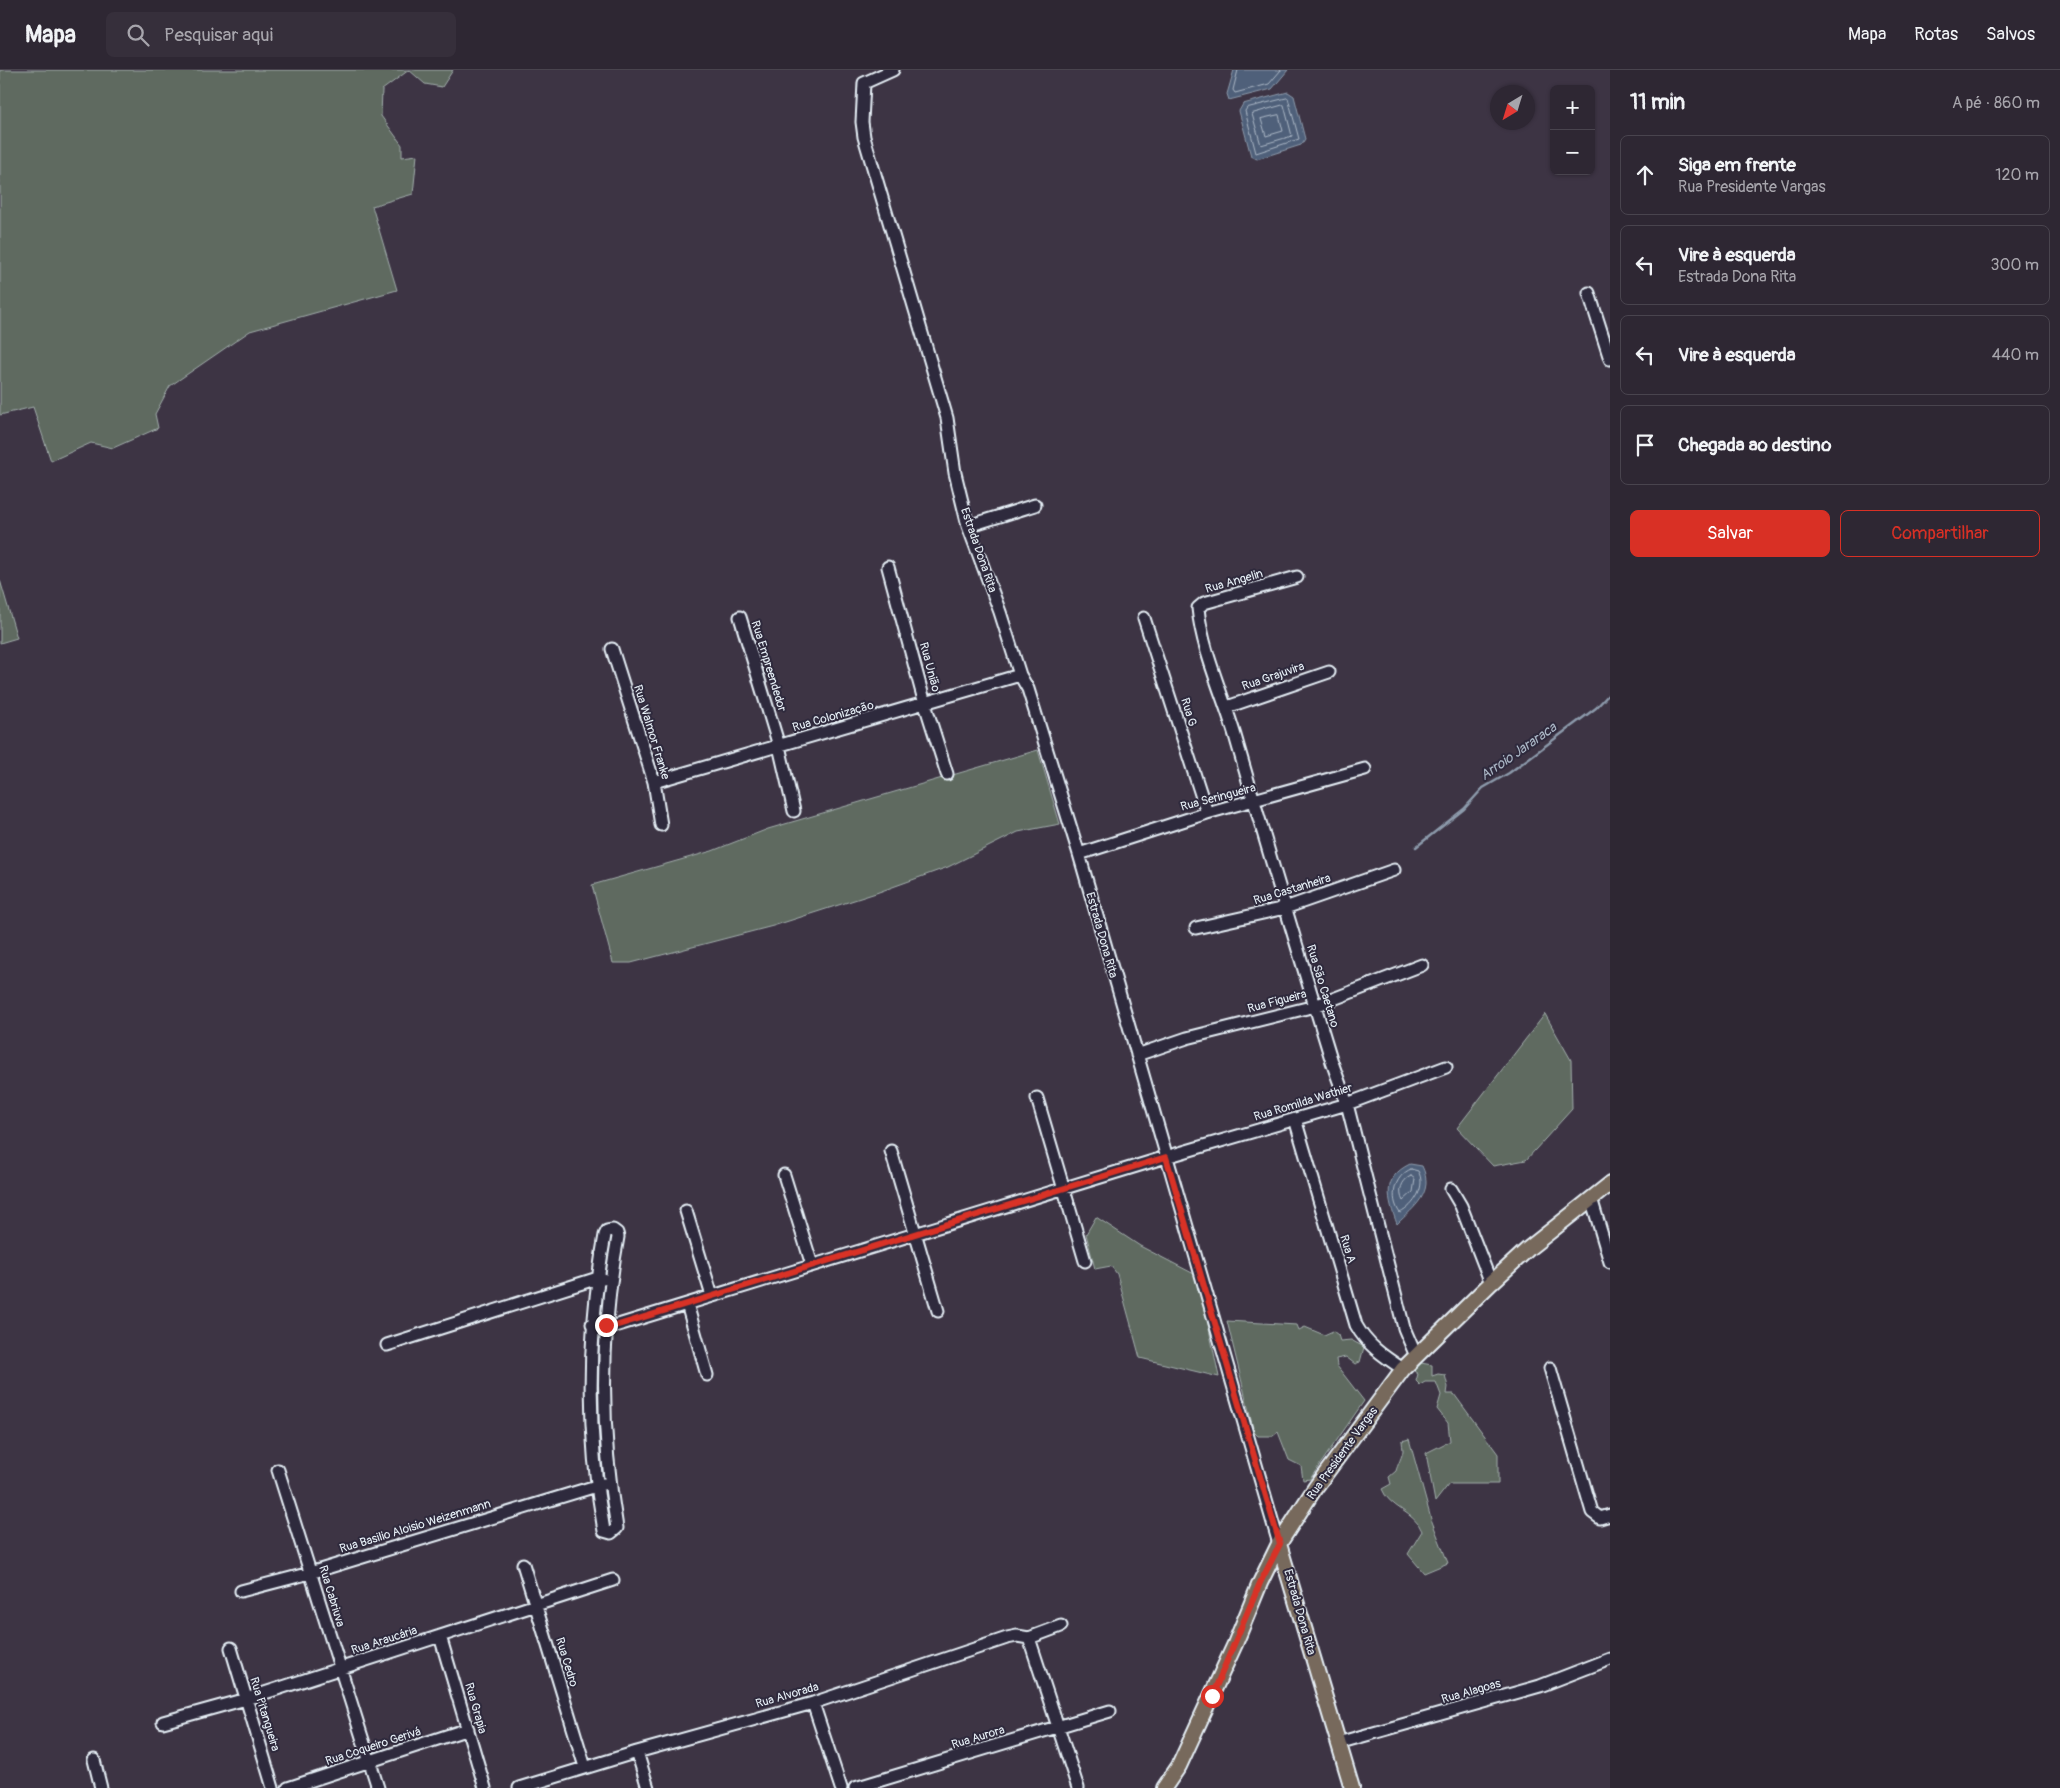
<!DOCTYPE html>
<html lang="pt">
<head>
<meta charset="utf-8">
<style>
	body { margin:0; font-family:Pangolin,sans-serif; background:#362f3b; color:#f1f3f6 }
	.controls { position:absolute; right:15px; top:15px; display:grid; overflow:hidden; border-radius:8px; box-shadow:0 1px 4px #0004 }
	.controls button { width:45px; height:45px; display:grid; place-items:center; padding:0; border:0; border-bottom:1px solid #49444e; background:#2e2733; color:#f1f3f6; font:25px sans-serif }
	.compass { position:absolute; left:1490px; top:15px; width:45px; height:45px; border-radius:50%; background:#2e2733; box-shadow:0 1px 4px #0004; rotate:218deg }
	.stop { position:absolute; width:15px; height:15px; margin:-11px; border:4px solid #d93025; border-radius:50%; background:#fff }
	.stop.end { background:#d93025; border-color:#fff; box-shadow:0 1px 5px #0008 }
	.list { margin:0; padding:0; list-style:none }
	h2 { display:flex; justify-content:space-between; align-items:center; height:65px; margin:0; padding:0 20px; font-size:21px }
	h2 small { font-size:16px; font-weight:400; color:#a7a5ac }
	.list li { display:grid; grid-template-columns:32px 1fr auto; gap:15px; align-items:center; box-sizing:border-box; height:80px; margin:0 10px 10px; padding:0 10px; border:1px solid #49444e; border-radius:8px }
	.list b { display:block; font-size:19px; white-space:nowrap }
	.list p { margin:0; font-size:16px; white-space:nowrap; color:#a7a5ac }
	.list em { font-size:16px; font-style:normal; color:#a7a5ac }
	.actions { display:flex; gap:10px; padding:15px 20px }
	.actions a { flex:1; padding:11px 0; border:1px solid #d93025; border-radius:8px; text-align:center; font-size:18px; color:#d93025 }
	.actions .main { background:#d93025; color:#fff }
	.icon { flex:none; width:28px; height:28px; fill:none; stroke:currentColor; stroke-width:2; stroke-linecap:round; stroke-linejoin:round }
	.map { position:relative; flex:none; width:1610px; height:1718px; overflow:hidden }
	header { display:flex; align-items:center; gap:30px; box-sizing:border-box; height:70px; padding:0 25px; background:#2e2733; border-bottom:1px solid #49444e }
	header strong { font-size:24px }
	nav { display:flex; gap:28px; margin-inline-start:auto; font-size:18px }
	.search { width:350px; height:45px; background:#362f3b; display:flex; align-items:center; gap:12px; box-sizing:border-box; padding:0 18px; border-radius:8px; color:#a7a5ac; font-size:19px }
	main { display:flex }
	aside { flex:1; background:#2e2733 }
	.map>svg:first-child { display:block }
</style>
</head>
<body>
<header>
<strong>Mapa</strong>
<div class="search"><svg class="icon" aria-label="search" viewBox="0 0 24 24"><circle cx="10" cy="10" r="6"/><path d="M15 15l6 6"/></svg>Pesquisar aqui</div>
<nav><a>Mapa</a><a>Rotas</a><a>Salvos</a></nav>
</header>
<main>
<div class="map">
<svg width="1610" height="1718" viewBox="0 0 1610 1718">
	<rect width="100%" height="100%" fill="#3d3444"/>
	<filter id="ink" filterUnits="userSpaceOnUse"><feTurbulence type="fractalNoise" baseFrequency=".02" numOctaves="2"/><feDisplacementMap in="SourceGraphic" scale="10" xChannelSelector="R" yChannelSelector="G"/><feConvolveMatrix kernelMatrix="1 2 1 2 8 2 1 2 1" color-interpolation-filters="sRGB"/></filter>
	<g filter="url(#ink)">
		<!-- green -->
		<path fill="#5e6b61" stroke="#a3aeac" d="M0 0H453L442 17 425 14 409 0 382 20 381 46 402 75V87L417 85 413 124 372 136 397 220 250 261 170 316 155 344 158 358 113 378 91 373 51 391 33 337 0 345Z
			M0 510 17 568 0 573Z
			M1038 680 1060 754 1018 762 948 797 876 823 773 856 631 893H613L592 815 712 781 768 759Z
			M1545 944 1571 990 1572 1039 1526 1090 1493 1096 1457 1058Z
			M1096 1147 1140 1176 1198 1206 1219 1307 1140 1288 1117 1204 1111 1196 1095 1199 1086 1164Z
			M1227 1251 1297 1255 1299 1260 1305 1257 1324 1265 1333 1261 1338 1265 1340 1271 1351 1270 1364 1277 1360 1292 1355 1294 1346 1287 1336 1289 1337 1296 1364 1331 1310 1409 1303 1410 1301 1396 1289 1390 1278 1362 1273 1366H1258L1254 1362Z
			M1421 1293 1432 1295V1306L1438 1304 1445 1305 1448 1317 1447 1324H1454L1498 1384V1414H1449L1435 1432 1426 1383 1450 1371 1448 1353 1437 1339 1441 1325 1436 1312H1425L1420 1315 1416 1311 1418 1304 1414 1301Z
			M1409 1369 1431 1449 1448 1493 1424 1503 1408 1484 1422 1461C1415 1442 1389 1438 1382 1419L1391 1414 1389 1407 1396 1401C1397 1396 1403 1385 1403 1380 1403 1377 1402 1374 1402 1371Z"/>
		<!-- water -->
		<path fill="#50617a" stroke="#8d9bac" d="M1234 0H1288L1272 19 1229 30 1227 24Z
			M1288 22 1294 26 1305 69 1301 75 1257 89 1251 86 1239 41 1243 34Z
			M1410 1094 1422 1096C1435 1123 1414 1137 1397 1154 1388 1129 1381 1108 1410 1094Z"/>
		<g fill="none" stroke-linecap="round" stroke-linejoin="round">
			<!-- shore -->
			<path stroke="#abb7c6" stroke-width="1" d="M1238 0 1233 20 1235 23 1269 14 1281 0
				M1288 28 1299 69 1256 83 1245 41 1247 38Z
				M1284 35 1292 66 1261 75 1252 44Z
				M1279 45 1283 61 1266 66 1261 49Z
				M1411 1099 1418 1101C1427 1116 1414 1136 1400 1143 1389 1128 1394 1106 1411 1099Z
				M1411 1106 1415 1109 1413 1122 1403 1131C1398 1122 1401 1110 1411 1106Z"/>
			<!-- stream -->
			<path stroke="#8d9bac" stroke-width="2.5" d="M1416 777 1464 739 1483 718 1509 703 1596 638 1610 623"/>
			<defs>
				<path id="minor" d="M893 0 864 13 862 52 864 67 947 348 955 403 968 456 1000 542 1020 605 1028 619 1079 784 1279 1474
					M1589 223 1610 289
					M968 456 1035 435
					M888 497 925 634 947 704
					M1297 507 1204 533 1198 538C1202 581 1224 627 1236 669 1267 777 1299 884 1332 992L1347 1034 1404 1258 1416 1286
					M740 547 779 676 794 741
					M1144 548 1207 743
					M612 579 654 712 661 755
					M1227 637 1329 602
					M654 712 1020 605
					M1079 784 1207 743 1365 699
					M1196 858 1285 838 1394 800
					M1137 985 1187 968 1315 936 1422 895
					M1037 1028 1085 1191
					M1295 1049 1356 1255C1367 1275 1383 1286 1403 1299
					M891 1081 938 1241
					M784 1105 812 1195
					M1451 1119 1461 1136 1491 1213
					M1591 1128 1610 1192
					M686 1141 712 1226
					M613 1160 617 1163 618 1167C600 1265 600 1360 617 1458L611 1463 604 1461C586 1361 587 1264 605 1165L607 1161Z
					M687 1234 707 1305
					M592 1254 615 1256 1166 1087 1347 1034 1446 997
					M387 1275 598 1208 603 1209
					M1550 1298 1592 1442 1600 1448 1610 1445
					M278 1400 378 1718
					M523 1494 585 1697
					M241 1521 310 1503 603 1414
					M440 1566 485 1718
					M1029 1568 1078 1718
					M231 1578 273 1718
					M813 1633 841 1718
					M163 1652 246 1629 613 1510
					M1338 1673 1540 1616 1610 1589
					M637 1682 648 1718
					M94 1690 101 1718
					M288 1718 468 1659
					M519 1718 637 1682 813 1633 1007 1568 1017 1566 1029 1568 1061 1556
					M855 1718 1110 1641"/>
				<path id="major" d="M1279 1474 1352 1718
					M1164 1718 1179 1696 1235 1574 1260 1513 1279 1474 1315 1418 1403 1299 1491 1213 1528 1179 1610 1114"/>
			</defs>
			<!-- minor casing -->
			<use href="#minor" stroke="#e8f1f8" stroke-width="15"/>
			<!-- major casing -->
			<use href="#major" stroke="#e8f1f8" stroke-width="18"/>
			<!-- minor -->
			<use href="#minor" stroke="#2f2a3d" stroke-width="11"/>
			<!-- major -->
			<use href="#major" stroke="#77695c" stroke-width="14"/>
		</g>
	</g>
	<g fill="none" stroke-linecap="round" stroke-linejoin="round" filter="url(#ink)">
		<!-- route -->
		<path stroke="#d93025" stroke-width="6" d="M606 1255 615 1256 1166 1087 1280 1474 1260 1513 1212 1626"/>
	</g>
	<g text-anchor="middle" stroke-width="4" stroke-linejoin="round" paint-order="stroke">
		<!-- street labels -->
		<g font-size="12" fill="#e8f1f8" stroke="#2f2a3d">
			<text transform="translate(979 480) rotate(71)" y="4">Estrada Dona Rita</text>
			<text transform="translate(1234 511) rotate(-16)" y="4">Rua Angelin</text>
			<text transform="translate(769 596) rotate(73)" y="4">Rua Empreendedor</text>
			<text transform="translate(930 597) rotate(75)" y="4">Rua União</text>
			<text transform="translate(1273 606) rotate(-19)" y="4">Rua Grajuvira</text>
			<text transform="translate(1189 642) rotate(73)" y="4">Rua G</text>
			<text transform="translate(833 646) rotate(-16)" y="4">Rua Colonização</text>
			<text transform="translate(652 662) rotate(73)" y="4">Rua Walmor Franke</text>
			<text transform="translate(1218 727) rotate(-15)" y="4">Rua Seringueira</text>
			<text transform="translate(1292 819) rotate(-17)" y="4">Rua Castanheira</text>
			<text transform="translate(1102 865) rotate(74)" y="4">Estrada Dona Rita</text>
			<text transform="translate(1323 916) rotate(73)" y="4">Rua São Caetano</text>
			<text transform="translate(1277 931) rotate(-15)" y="4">Rua Figueira</text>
			<text transform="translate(1303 1032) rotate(-17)" y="4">Rua Romilda Wathier</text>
			<text transform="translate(1348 1179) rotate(73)" y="4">Rua A</text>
			<text transform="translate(1342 1383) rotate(-54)" y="4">Rua Presidente Vargas</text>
			<text transform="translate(415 1456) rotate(-17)" y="4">Rua Basilio Aloisio Weizenmann</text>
			<text transform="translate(332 1526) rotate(73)" y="4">Rua Cabriuva</text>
			<text transform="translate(1300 1542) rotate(74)" y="4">Estrada Dona Rita</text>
			<text transform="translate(384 1570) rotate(-18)" y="4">Rua Araucária</text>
			<text transform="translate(567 1592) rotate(73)" y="4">Rua Cedro</text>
			<text transform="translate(1471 1621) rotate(-16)" y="4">Rua Alagoas</text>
			<text transform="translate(787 1625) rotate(-16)" y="4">Rua Alvorada</text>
			<text transform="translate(476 1638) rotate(74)" y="4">Rua Grapia</text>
			<text transform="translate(265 1644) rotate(73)" y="4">Rua Pitangueira</text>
			<text transform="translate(978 1667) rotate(-17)" y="4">Rua Aurora</text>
			<text transform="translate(373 1676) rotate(-18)" y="4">Rua Coqueiro Gerivá</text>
		</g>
		<!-- water labels -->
		<g font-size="14" font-style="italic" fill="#abb7c6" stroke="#2f2a3d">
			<text transform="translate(1518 681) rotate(-35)" y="5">Arroio Jararaca</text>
		</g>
	</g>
</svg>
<div class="controls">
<button>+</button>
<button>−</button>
</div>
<svg class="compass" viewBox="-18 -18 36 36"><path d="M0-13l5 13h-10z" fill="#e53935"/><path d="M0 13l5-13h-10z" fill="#a7a5ac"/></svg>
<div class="stop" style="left:1212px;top:1626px"></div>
<div class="stop end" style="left:606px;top:1255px"></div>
</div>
<aside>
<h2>11 min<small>A pé · 860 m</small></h2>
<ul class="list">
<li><svg class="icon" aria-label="ahead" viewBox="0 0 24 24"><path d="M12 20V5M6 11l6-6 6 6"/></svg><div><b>Siga em frente</b><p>Rua Presidente Vargas</p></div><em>120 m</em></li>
<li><svg class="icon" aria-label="left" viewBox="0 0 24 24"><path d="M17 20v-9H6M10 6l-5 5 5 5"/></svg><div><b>Vire à esquerda</b><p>Estrada Dona Rita</p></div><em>300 m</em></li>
<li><svg class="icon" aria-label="left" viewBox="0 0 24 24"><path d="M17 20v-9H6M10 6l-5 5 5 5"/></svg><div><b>Vire à esquerda</b></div><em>440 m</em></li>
<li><svg class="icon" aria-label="arrive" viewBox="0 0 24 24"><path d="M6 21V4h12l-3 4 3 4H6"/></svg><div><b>Chegada ao destino</b></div></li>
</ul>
<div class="actions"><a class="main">Salvar</a><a>Compartilhar</a></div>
</aside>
</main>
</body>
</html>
